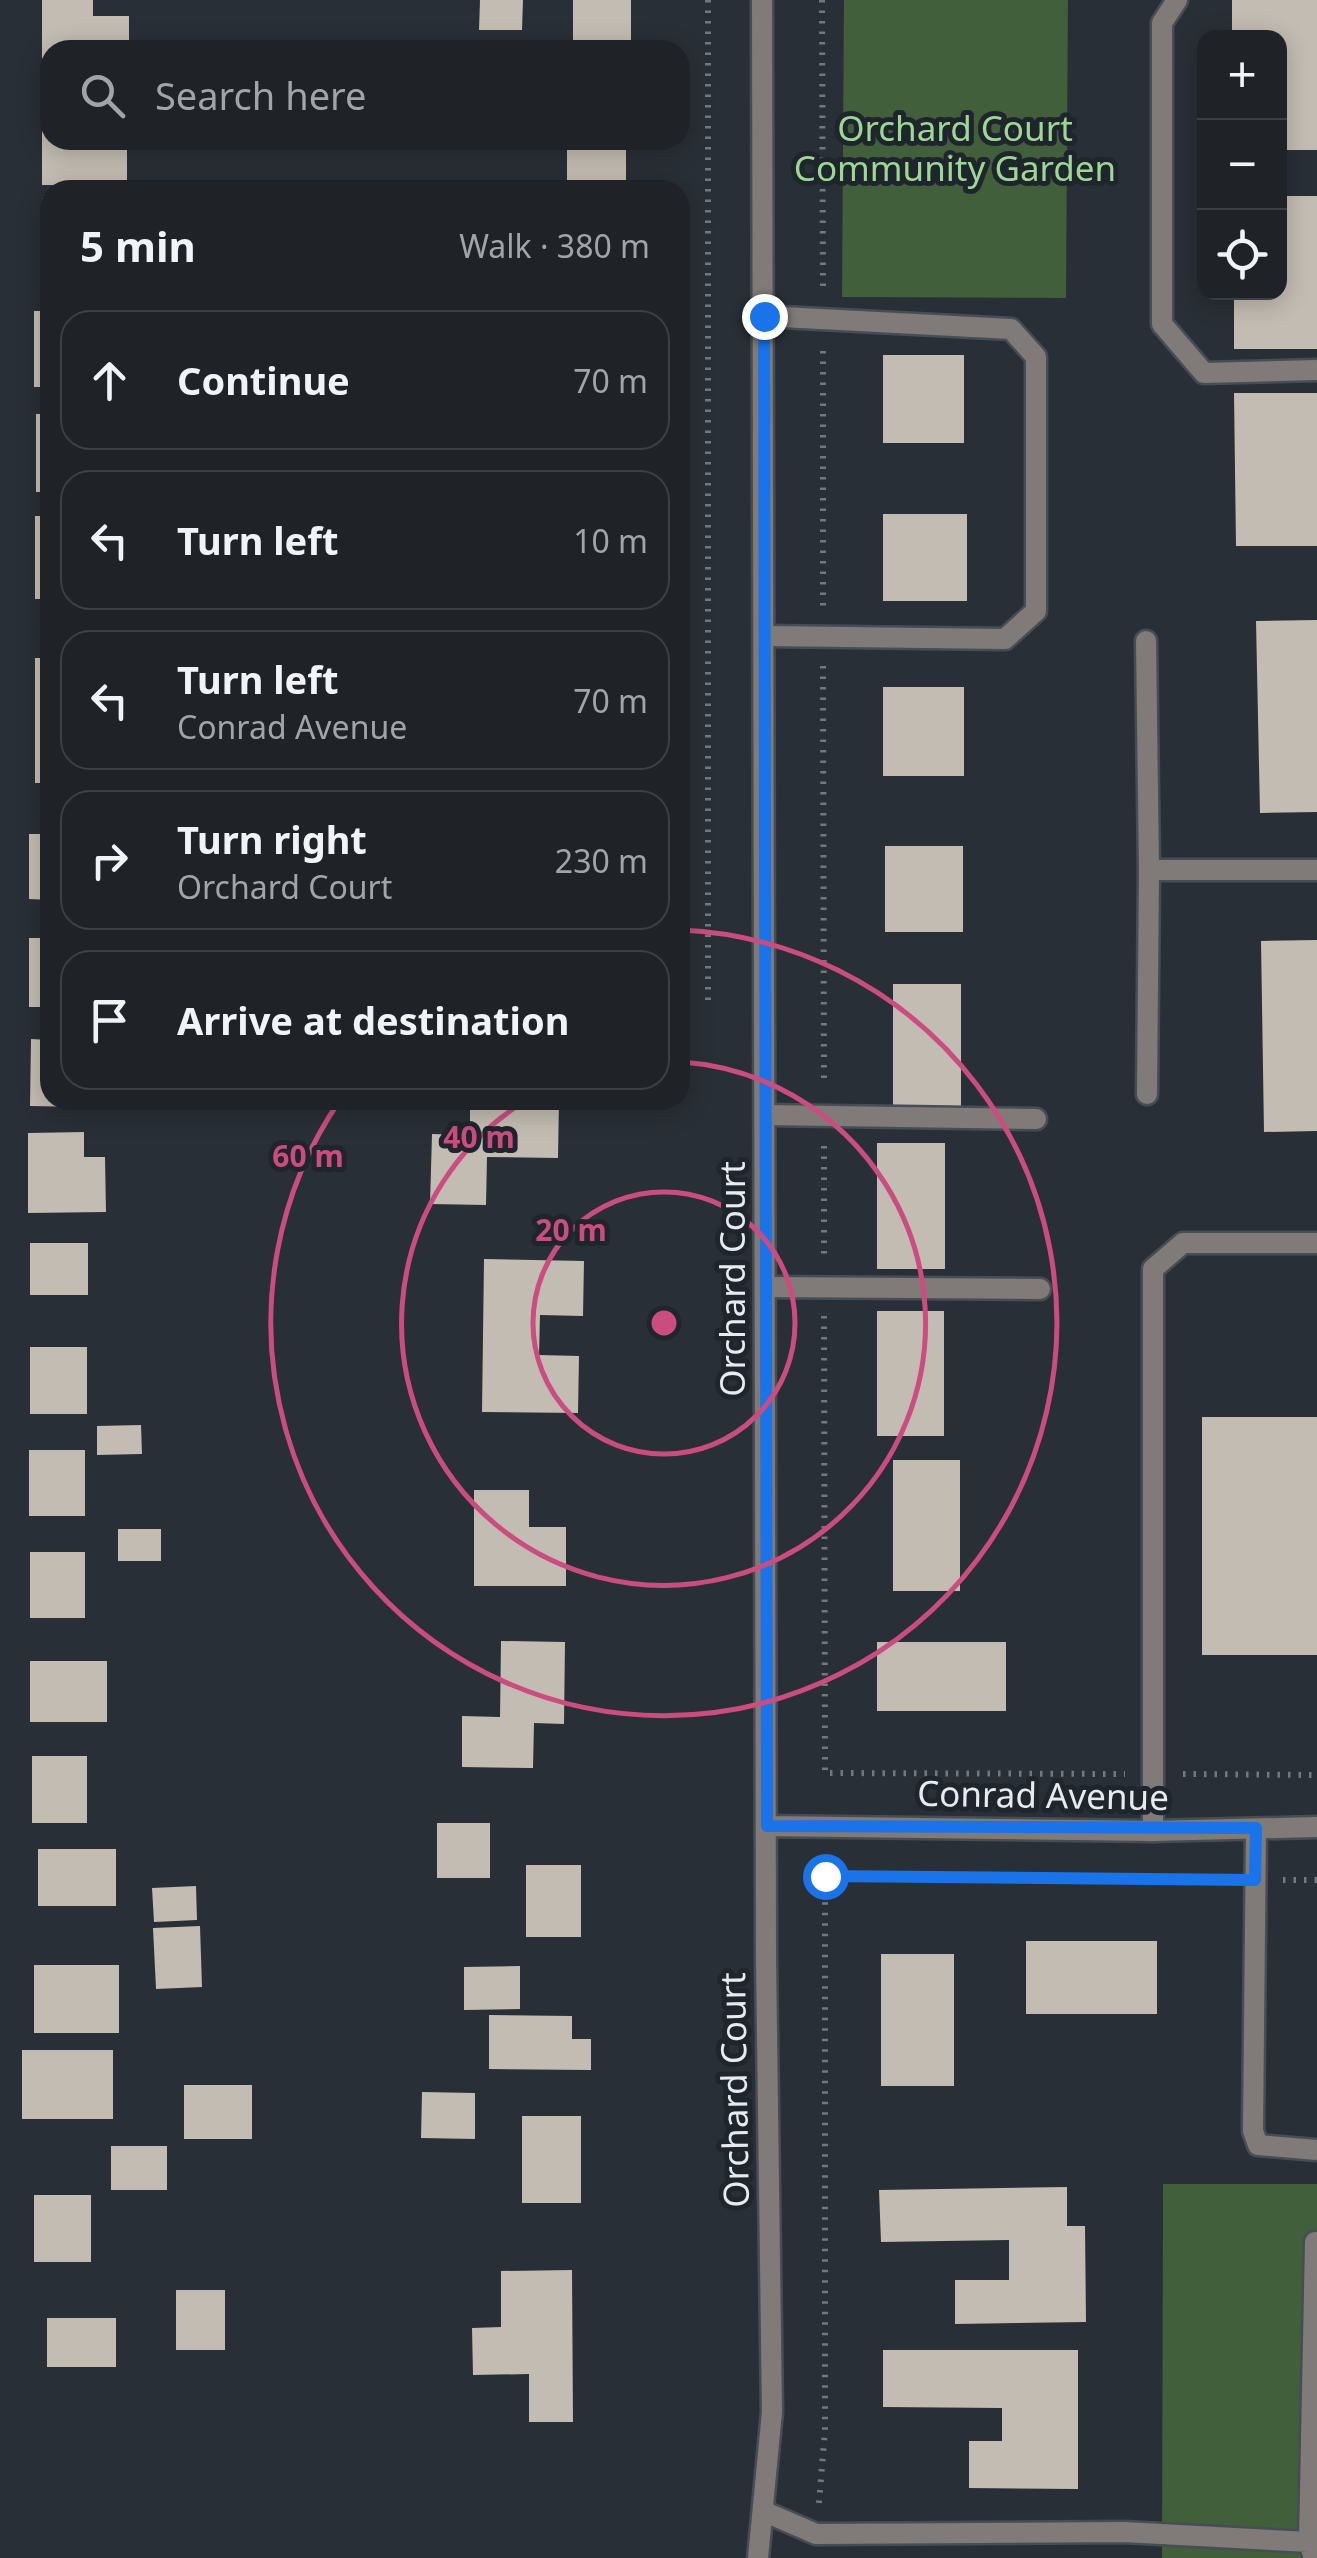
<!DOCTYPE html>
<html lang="en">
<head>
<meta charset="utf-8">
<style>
	body { margin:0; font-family:"Noto Sans",sans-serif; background:#272b30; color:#f1f3f6 }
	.controls { position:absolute; right:30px; top:30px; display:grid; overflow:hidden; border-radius:20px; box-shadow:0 5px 25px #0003 }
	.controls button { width:90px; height:90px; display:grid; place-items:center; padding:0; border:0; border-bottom:2px solid #3c4045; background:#1f2328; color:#f1f3f6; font:50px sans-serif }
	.stop { position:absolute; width:30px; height:30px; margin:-22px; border:8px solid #1a73e8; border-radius:50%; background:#fff }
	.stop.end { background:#1a73e8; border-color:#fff; box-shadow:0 2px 10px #0008 }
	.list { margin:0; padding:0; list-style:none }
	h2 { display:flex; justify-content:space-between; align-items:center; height:130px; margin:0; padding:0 40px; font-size:42px }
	h2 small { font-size:32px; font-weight:400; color:#a1a4a8 }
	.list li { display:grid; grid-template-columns:65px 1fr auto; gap:30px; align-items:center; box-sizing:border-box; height:140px; margin:0 20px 20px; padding:0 20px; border:2px solid #3c4045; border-radius:30px }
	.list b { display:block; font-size:38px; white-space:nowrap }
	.list p { margin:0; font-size:32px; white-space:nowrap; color:#a1a4a8 }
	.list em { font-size:32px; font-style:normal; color:#a1a4a8 }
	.icon { flex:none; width:55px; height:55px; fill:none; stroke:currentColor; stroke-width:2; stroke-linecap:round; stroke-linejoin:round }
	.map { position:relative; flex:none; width:1317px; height:2558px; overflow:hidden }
	.search { position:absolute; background:#1f2328; box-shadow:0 5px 25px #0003; left:40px; top:40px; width:650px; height:110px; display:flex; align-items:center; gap:25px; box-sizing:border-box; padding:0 35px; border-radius:30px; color:#a1a4a8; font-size:38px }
	.panel { position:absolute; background:#1f2328; box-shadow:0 5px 25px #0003; left:40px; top:180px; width:650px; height:930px; border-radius:30px }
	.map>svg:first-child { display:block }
</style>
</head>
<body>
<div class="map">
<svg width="1317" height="2558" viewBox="0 0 1317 2558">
	<rect width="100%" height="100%" fill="#292f36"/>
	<!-- green -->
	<path fill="#405f3a" d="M844 0H1068L1066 298 842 297Z
		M1163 2184H1317V2558H1162Z"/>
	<!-- building -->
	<path fill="#c3bcb2" d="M42 0H93V16H129V50H50V81H42Z
		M480 0H523L522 30H479Z
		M573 0H631V50H573Z
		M1232 0H1317V150H1280V38H1232Z
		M42 97H50V140H127V185H42Z
		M567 145H626V190H567Z
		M1280 196H1317V349H1234V292H1280Z
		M42 198H50V276H42Z
		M34 311H50V387H34Z
		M883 355H964V443H883Z
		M1234 393H1317V546H1236Z
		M36 414H50V492H36Z
		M883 514H967V601H883Z
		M35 516H50V599H35Z
		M1317 620V812L1260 813 1256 621Z
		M35 658H50V783H35Z
		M883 687H964V776H883Z
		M29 834H50V900L29 899Z
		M885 846H963V932H885Z
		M29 938H50V1007H29Z
		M1317 940V1131L1264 1132 1261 941Z
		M893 984H961V1112H893Z
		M31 1039 50 1040V1100H81V1107L30 1106Z
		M470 1100H559L558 1158 487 1157 486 1205 430 1204 432 1134 470 1135Z
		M84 1132V1157H105L106 1212 28 1213V1133Z
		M877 1143H945V1269H877Z
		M30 1243H88V1295H30Z
		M484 1259 584 1261 583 1316 540 1315 539 1355 579 1356 578 1413 482 1412Z
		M877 1311H944V1436H877Z
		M30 1347H87V1414H30Z
		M1202 1417H1317V1655H1202Z
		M141 1425 142 1454 97 1455V1426Z
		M29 1450H85V1516H29Z
		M893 1460H960V1591H893Z
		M474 1490H529V1527H566V1586H474Z
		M118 1529H161V1561H118Z
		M30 1552H85V1618H30Z
		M501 1641 565 1642 564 1724 534 1723 533 1768 462 1767V1716L500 1717Z
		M877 1642H1006V1711H877Z
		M30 1661H107V1722H30Z
		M32 1756H87V1823H32Z
		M437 1823H490V1878H437Z
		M38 1849H116V1906H38Z
		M526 1865H581V1937H526Z
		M196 1886 197 1920 154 1922 152 1888Z
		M200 1926 202 1987 156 1989 153 1928Z
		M1026 1941H1157V2014H1026Z
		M881 1954H954V2086H881Z
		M34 1965H119V2033H34Z
		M520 1966V2009L464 2010V1967Z
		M489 2015 572 2016V2039H591V2070L489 2069Z
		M22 2050H113V2119H22Z
		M184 2085H252V2139H184Z
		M422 2092 475 2093V2139L421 2138Z
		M522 2116H581V2203H522Z
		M111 2146H167V2190H111Z
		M1067 2187V2226H1085L1086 2322 955 2324V2280H1009V2240L881 2242 879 2190Z
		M34 2195H91V2262H34Z
		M572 2270 573 2422H529V2374L473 2375 472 2328 501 2327V2271Z
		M176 2290H225V2350H176Z
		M47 2318H116V2367H47Z
		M883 2350H1078V2489L969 2488V2441H1002V2408L883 2407Z"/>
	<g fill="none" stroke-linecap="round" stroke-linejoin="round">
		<defs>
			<path id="service" d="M1177 0 1162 23V324L1204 373 1317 370
				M763 316 1011 329 1036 357V611L1005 639 766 636
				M1146 641 1149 870
				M1147 1094 1149 870H1317
				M766 1115 1036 1119
				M766 1287 1040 1289
				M1256 1829 1253 2131 1258 2145 1317 2150
				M1153 1831V1269L1183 1243H1317
				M765 2512 816 2534 1124 2532 1309 2542 1314 2558
				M1309 2542 1315 2242"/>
			<path id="minor" d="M767 1826 1153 1831 1317 1827
				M758 2558 772 2412 766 1957 762 0"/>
		</defs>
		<!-- service casing -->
		<use href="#service" stroke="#474d54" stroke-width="25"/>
		<!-- minor casing -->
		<use href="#minor" stroke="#474d54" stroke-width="25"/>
		<!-- path -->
		<path stroke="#73787e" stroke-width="6" stroke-dasharray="2.5 8" stroke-linecap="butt" d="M708 0V1006
			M822 0 823 289
			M823 351V609
			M823 666 824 1084
			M824 1146V1259
			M824 1316 825 1773 1125 1774
			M1183 1774 1317 1775
			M1283 1880H1317
			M819 2503 825 2430V1877L1226 1879"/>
		<!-- service -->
		<use href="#service" stroke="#807b79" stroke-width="20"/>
		<!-- minor -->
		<use href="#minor" stroke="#807b79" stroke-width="20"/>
	</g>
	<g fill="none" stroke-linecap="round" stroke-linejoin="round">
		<!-- route -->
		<path stroke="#1a73e8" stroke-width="12" d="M764 316 767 1826 1256 1828 1255 1880 825 1876"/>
	</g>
	<!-- distance rings -->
	<g fill="none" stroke="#cb4d80" stroke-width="5">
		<circle cx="664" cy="1323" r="131"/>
		<path d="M682 1062A262 262 0 1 1 525 1101"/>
		<path d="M681 930A393 393 0 1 1 340 1100"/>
	</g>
	<g text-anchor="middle" stroke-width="10" stroke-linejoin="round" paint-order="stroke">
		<!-- park labels -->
		<g font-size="35" fill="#9dd892" stroke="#1f252c">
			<text x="955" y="141">Orchard Court<tspan x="955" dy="40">Community Garden</tspan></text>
		</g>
		<!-- street labels -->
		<g font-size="35" fill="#e7ebf0" stroke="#1f252c">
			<text transform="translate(733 1279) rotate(-90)" y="12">Orchard Court</text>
			<text transform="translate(1043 1796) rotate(1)" y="12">Conrad Avenue</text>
			<text transform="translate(735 2090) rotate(-91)" y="12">Orchard Court</text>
		</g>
	</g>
	<circle cx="664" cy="1323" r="15" fill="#cb4d80" stroke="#1f252c" stroke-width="5"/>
	<g font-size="30" text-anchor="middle" font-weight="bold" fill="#cb4d80" stroke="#1f252c" stroke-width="10" stroke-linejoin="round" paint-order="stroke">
		<text x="479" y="1148">40 m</text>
		<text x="308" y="1167">60 m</text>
		<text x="571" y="1241">20 m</text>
	</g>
</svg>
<div class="controls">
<button>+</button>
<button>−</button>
<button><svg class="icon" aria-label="locate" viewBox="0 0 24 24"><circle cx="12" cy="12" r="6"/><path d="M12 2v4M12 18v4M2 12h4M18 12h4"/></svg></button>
</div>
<div class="stop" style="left:825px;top:1876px"></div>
<div class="stop end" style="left:764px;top:316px"></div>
<div class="search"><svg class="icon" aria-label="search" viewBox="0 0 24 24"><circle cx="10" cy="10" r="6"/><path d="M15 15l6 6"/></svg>Search here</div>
<section class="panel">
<h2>5 min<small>Walk · 380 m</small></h2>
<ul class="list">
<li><svg class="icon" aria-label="ahead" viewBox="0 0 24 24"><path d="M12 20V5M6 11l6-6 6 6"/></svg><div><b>Continue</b></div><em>70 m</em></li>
<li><svg class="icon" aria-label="left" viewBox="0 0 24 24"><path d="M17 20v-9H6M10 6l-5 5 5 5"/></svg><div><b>Turn left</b></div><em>10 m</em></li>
<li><svg class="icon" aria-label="left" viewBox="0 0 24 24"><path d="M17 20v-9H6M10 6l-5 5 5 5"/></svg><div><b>Turn left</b><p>Conrad Avenue</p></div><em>70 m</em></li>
<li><svg class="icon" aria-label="right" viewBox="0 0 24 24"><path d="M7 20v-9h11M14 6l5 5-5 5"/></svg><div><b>Turn right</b><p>Orchard Court</p></div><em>230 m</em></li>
<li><svg class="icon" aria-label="arrive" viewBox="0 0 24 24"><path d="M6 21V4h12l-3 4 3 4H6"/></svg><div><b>Arrive at destination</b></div></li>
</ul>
</section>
</div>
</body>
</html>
